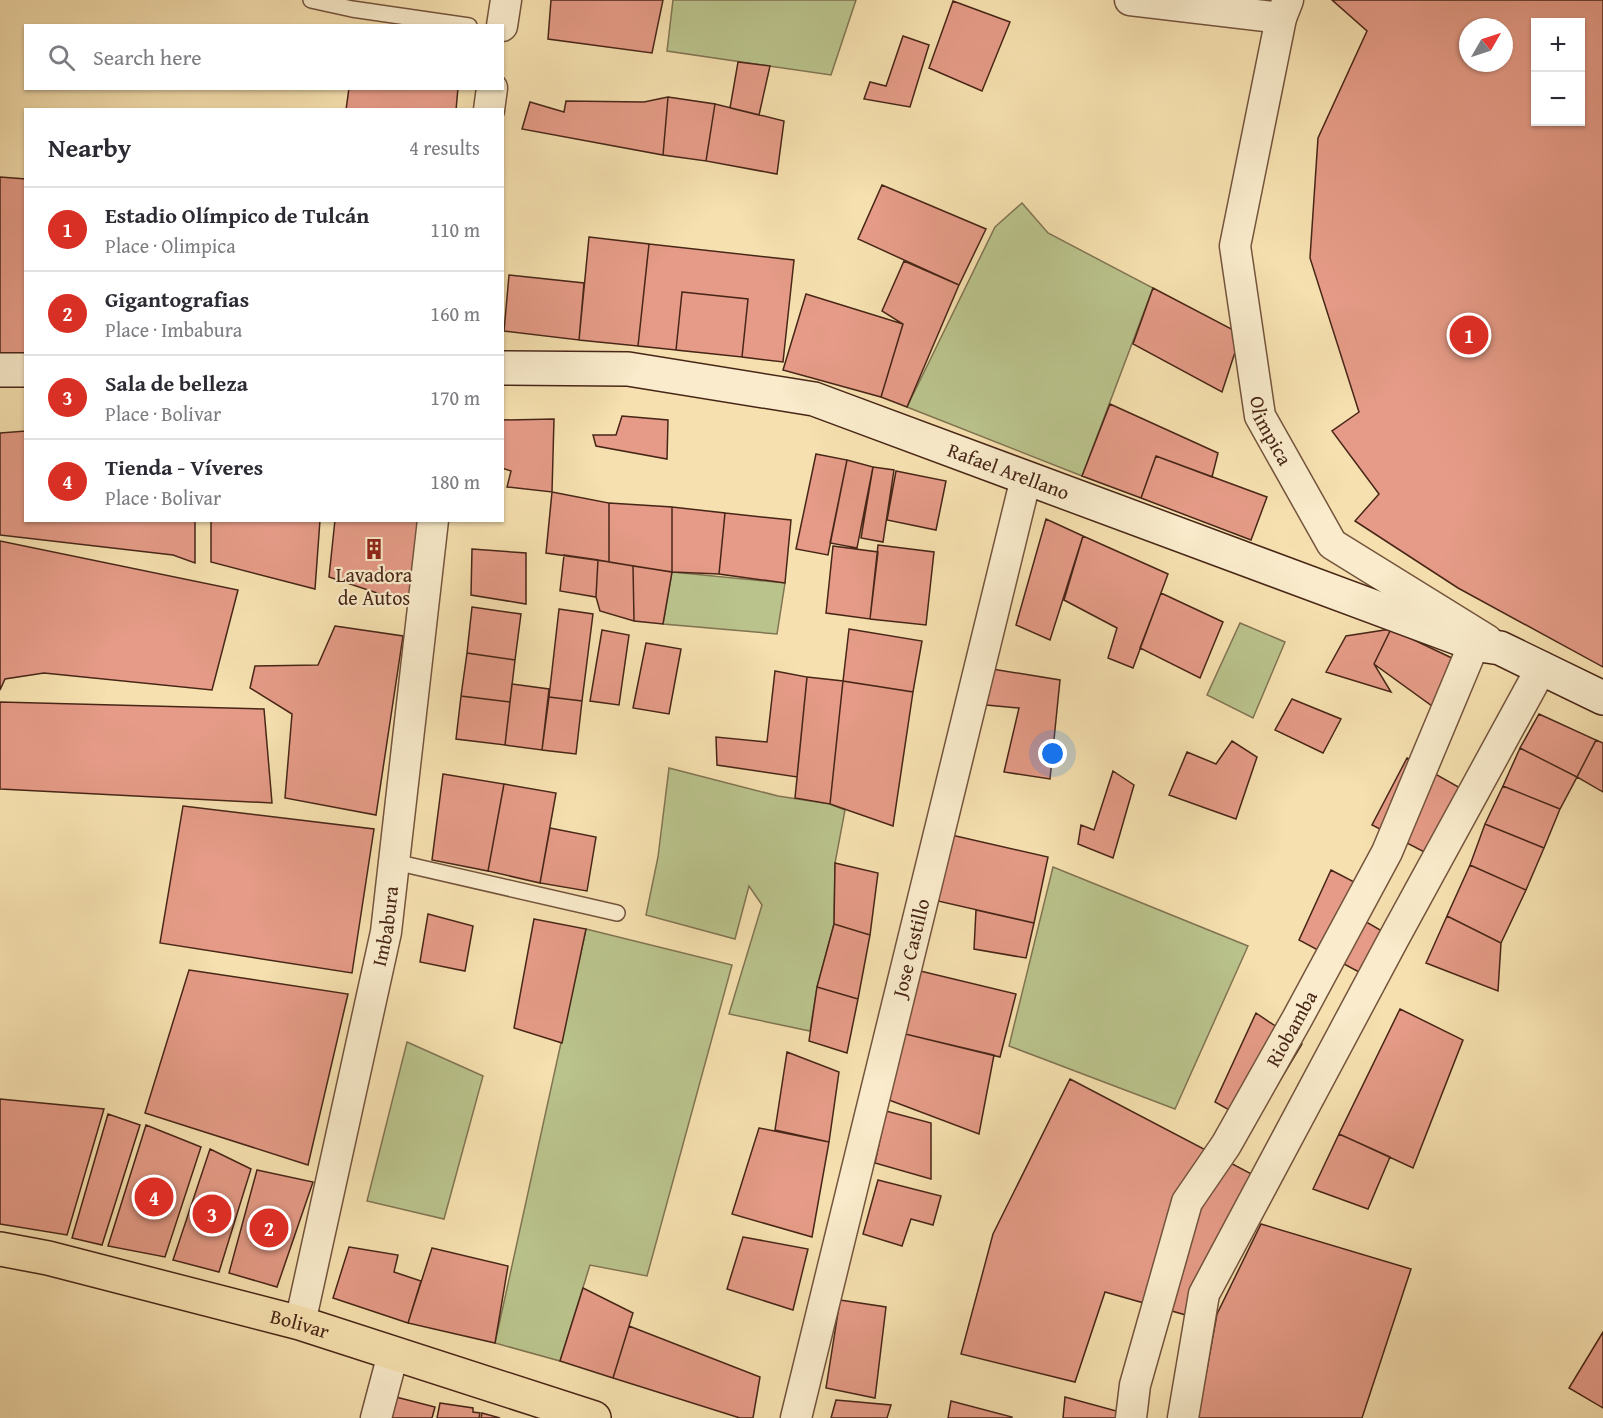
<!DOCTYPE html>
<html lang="en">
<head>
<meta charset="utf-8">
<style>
	body { margin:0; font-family:"Gentium Book Plus",serif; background:#f7f7f7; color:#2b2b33 }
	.controls { position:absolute; right:18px; top:18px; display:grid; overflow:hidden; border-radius:0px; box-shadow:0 2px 4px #0004 }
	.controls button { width:54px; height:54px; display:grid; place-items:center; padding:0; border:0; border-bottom:2px solid #e1e1e2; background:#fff; color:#2b2b33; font:30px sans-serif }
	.compass { position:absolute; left:1459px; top:18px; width:54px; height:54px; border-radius:50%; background:#fff; box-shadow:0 2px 4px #0004; rotate:51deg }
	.you { position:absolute; left:1053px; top:754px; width:21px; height:21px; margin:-15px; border:4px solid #fff; border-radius:50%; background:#1a73e8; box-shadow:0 0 0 9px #1a73e833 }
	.badge { display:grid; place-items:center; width:39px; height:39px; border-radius:50%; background:#d93025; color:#fff; font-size:20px; font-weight:700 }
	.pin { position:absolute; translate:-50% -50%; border:3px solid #fff; box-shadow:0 2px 6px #0006 }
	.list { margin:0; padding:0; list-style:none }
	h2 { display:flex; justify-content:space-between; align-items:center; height:78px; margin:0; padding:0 24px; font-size:26px }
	h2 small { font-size:20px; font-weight:400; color:#7c7c81 }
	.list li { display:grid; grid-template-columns:39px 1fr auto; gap:18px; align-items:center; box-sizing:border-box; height:84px; padding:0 24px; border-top:2px solid #e1e1e2 }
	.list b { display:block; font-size:22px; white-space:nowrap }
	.list p { margin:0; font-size:20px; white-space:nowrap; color:#7c7c81 }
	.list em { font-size:20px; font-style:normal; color:#7c7c81 }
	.icon { flex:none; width:33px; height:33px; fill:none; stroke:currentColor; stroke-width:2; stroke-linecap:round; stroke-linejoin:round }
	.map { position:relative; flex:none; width:1603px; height:1418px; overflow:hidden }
	.search { position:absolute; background:#fff; box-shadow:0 2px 4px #0004; left:24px; top:24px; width:480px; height:66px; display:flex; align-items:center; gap:15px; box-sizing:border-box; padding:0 21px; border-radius:0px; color:#7c7c81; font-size:22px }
	.panel { position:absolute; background:#fff; box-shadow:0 2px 4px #0004; left:24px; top:108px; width:480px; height:414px; border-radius:0px }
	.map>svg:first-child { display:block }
</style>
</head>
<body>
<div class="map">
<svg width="1603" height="1418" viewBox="0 0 1603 1418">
	<rect width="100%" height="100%" fill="#f6e0af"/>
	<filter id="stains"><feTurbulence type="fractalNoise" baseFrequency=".00333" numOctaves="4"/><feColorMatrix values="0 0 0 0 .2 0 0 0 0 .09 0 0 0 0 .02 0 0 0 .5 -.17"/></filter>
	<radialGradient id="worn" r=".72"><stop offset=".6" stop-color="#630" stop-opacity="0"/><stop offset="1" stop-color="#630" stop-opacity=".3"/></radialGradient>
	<!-- green -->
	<path fill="#bac38c" stroke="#817452" stroke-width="1.5" d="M673 0H856L831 75 667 51Z
		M1022 203 1048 233 1153 288 1082 476 907 407 995 227Z
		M672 572 785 583 777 634 663 624Z
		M1240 623 1285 642 1253 718 1207 695Z
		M669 768 778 796 830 804 845 810 835 863 834 924 817 987 810 1031 729 1014 762 905 749 886 735 939 646 915 658 857Z
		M1053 867 1248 946 1175 1109 1009 1046Z
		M586 929 732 965 647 1276 590 1265 560 1361 495 1343Z
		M407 1042 483 1076 444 1219 367 1201Z"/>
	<!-- building -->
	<path fill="#e59b87" stroke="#482617" stroke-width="1.5" fill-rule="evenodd" d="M551 0H663L652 53 548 39Z
		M1332 0H1603V667L1458 588 1355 521 1379 494 1332 431 1359 412 1310 258 1318 138 1367 31ZM1536 22H1580V122H1536ZM1468 27H1504V63H1468Z
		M953 1 1010 22 982 91 929 68Z
		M903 36 929 45 910 107 864 99 870 82 886 86Z
		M738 62 770 66 759 115 730 108Z
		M349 88H458L456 110H346Z
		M668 97 715 104 706 161 663 155Z
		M668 97 663 155 522 129 530 102 564 112 566 101 644 102Z
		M715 104 784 121 777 174 706 161Z
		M0 177 26 179V356L0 357Z
		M882 185 986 229 959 285 858 239Z
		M589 237 649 244 638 346 579 340Z
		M649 244 794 260 783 362 742 357 748 299 682 292 676 350 638 346Z
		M904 261 959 285 907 407 881 397 903 324 882 311Z
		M509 275 584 283 579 340 504 331Z
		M1153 288 1241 334 1222 392 1133 344Z
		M682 292 748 299 742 357 676 350Z
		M806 294 903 324 881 397 783 370Z
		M1110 404 1218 453 1212 477 1156 456 1141 498 1082 476Z
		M622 416 668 420 667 459 596 446 593 435H616Z
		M554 419 552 492 507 487 511 471 502 468V420Z
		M26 431V520H195V563L173 555 0 535V433Z
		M816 454 847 460 828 555 796 549Z
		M1156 456 1267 497 1251 540 1141 498Z
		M847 460 873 467 857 548 830 543Z
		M873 467 894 470 883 542 861 538Z
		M896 471 946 481 936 530 887 520Z
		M552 492 609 503V562L546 553Z
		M609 503 672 507V572L609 562Z
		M672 507 725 513 719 574 672 572Z
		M725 513 791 520 785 583 719 574Z
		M1046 519 1083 536 1050 640 1016 625Z
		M211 520H320L315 589 211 562Z
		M335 520H420L410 604 329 577Z
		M1083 536 1168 574 1133 668 1108 658 1117 628 1064 600Z
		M0 541 238 590 212 690 44 673 5 679 0 690Z
		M878 545 934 552 926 625 870 619Z
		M833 546 878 552 870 619 826 613Z
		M472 549 526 553V604L471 595Z
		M564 555 598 560 596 597 560 591Z
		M598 560 633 566 634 621 600 611 596 597Z
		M633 566 672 572 663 624 634 621Z
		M1161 593 1223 622 1200 678 1140 648Z
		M472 607 521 614 515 660 467 653Z
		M559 609 593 614 582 701 549 697Z
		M335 626 403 636 376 815 285 798 292 714 250 688 255 666 318 665Z
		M849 629 922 641 913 692 843 681Z
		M1391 629 1374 664 1391 692 1326 672 1346 636Z
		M1391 629 1456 660 1439 711 1374 664Z
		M602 630 629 635 619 705 590 701Z
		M646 643 681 649 669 714 633 708Z
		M467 653 515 660 510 702 461 696Z
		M968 665 1060 680 1050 779 1004 772 1019 708 965 703Z
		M775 671 807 677 797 777 717 765 716 737 767 742Z
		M807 677 843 681 830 804 795 798Z
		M843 681 913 692 893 826 830 804Z
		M512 684 549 689 542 750 505 745Z
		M461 696 510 702 505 745 456 739Z
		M549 697 582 701 576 754 542 750Z
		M1292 699 1341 719 1323 753 1275 730Z
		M0 702 264 709 272 803 0 789Z
		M1539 714 1596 740 1577 777 1520 748Z
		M1596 740 1603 743V792L1577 777Z
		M1232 741 1257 757 1236 819 1169 795 1187 752 1216 764Z
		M1520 748 1577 777 1560 809 1503 786Z
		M1407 758 1462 789 1432 856 1372 825Z
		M1113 771 1134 785 1113 858 1078 844 1081 825 1094 830Z
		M443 774 504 784 488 871 432 860Z
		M504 784 556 793 540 883 488 871Z
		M1503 786 1560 809 1544 848 1485 824Z
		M183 806 374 829 352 973 160 943Z
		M1485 824 1544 848 1526 890 1470 865Z
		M550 828 596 837 587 891 540 883Z
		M934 831 1048 857 1034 923 929 899Z
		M835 863 878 873 870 935 834 924Z
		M1470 865 1526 890 1501 943 1447 916Z
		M1331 870 1360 885 1349 912 1394 938 1372 979 1299 940Z
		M976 910 1034 923 1026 958 974 949Z
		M428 914 473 926 465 971 420 962Z
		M1447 916 1501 943 1498 991 1426 963Z
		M534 919 586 929 562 1043 514 1028Z
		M834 924 870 935 858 999 817 987Z
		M912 969 1016 994 1000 1057 901 1033Z
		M189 970 348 994 308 1165 145 1113Z
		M817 987 858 999 847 1053 809 1041Z
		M1400 1009 1463 1040 1413 1168 1339 1134Z
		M1256 1013 1302 1044 1254 1124 1215 1102Z
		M901 1033 994 1055 979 1134 889 1100Z
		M787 1052 839 1072 829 1142 775 1130Z
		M1070 1079 1265 1181 1200 1319 1105 1292 1075 1382 961 1354 993 1234Z
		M0 1099 104 1109 67 1235 0 1224Z
		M886 1111 931 1123V1179L875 1163Z
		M108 1114 140 1125 102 1245 72 1238Z
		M146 1125 201 1147 165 1257 108 1246Z
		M759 1128 829 1142 812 1237 732 1214Z
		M1339 1134 1390 1157 1368 1209 1313 1189Z
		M210 1149 251 1169 219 1272 173 1260Z
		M257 1170 313 1182 277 1287 229 1273Z
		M878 1180 941 1196 933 1225 911 1219 902 1246 863 1234Z
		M1261 1224 1411 1269 1362 1418H1198L1217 1314Z
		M743 1237 808 1249 793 1310 727 1289Z
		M349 1247 398 1255 394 1272 421 1281 408 1323 333 1298Z
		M432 1248 508 1266 495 1343 408 1323Z
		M583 1288 633 1313 613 1378 560 1361Z
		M840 1300 886 1307 875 1398 826 1388Z
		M629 1326 760 1377 753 1418H740L613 1378Z
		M1603 1332V1408L1569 1388Z
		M396 1397 435 1407 432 1418H391Z
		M1065 1397 1120 1412 1119 1418H1063Z
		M836 1400 891 1405 887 1418H831Z
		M951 1401 1012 1417V1418H948Z
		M440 1403 473 1408V1412L480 1413 479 1418H437Z
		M482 1413 500 1418H481Z"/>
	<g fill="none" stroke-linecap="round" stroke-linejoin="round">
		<defs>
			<path id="lane" d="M311 0 352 9 469 26
				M395 862 617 913"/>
			<g id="street">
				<path d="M1130 0 1281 18"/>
				<path id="s1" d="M1288 0 1281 18 1235 246 1260 416 1332 544 1487 640"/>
				<path d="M502 26 506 0"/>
				<path d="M489 110 492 88"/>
				<path id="s2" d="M300 1323 386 932 433 520"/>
				<path d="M376 1418 393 1354"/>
				<path id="s3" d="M796 1418 1026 478"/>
				<path id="s4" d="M1131 1418 1135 1385 1187 1202 1226 1145 1297 1019 1387 852 1474 644"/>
				<path d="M1183 1418 1204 1294 1394 938 1542 667"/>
			</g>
			<g id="secondary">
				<path id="s5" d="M502 368 628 369 814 399 1474 644 1500 648 1603 698"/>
				<path d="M0 370H26"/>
			</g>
			<g id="primary">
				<path id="s6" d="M0 1249 48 1258 300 1323 594 1418"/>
			</g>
		</defs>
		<!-- lane casing -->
		<use href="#lane" stroke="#74543d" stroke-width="18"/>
		<!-- street casing -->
		<use href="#street" stroke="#74543d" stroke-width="33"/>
		<!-- secondary casing -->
		<use href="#secondary" stroke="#482617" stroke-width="36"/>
		<!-- primary casing -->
		<use href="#primary" stroke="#482617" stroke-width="36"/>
		<!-- lane -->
		<use href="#lane" stroke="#f9ebcb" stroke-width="15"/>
		<!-- street -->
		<use href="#street" stroke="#f9ebcb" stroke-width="30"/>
		<!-- secondary -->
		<use href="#secondary" stroke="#f9ebcb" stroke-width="33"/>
		<!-- primary -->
		<use href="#primary" stroke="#f6e0af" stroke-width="33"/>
	</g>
	<!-- icons -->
	<defs>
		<symbol id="building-bare" viewBox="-9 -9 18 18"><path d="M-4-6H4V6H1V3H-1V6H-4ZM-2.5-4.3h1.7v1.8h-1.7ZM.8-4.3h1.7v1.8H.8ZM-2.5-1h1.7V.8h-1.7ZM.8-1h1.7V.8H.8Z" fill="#8f2418" stroke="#f9ebcb" stroke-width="2.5" paint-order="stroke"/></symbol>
	</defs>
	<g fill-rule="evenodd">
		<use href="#building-bare" x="359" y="534" width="30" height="30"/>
	</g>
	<g text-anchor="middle" stroke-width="4.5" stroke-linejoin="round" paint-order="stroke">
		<!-- street labels -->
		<g font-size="20" fill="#482617" stroke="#f9ebcb">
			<text dy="7" stroke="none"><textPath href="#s1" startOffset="441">Olimpica</textPath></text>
			<text dy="7" stroke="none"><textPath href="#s5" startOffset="522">Rafael Arellano</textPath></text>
			<text dy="7" stroke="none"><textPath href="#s2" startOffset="406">Imbabura</textPath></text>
			<text dy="7" stroke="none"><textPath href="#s3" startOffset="484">Jose Castillo</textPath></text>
			<text dy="7" stroke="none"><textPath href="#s4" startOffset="426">Riobamba</textPath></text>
			<text dy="7" stroke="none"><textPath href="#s6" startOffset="309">Bolivar</textPath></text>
		</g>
		<!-- poi labels -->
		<g font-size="20" fill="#482617" stroke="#f9ebcb">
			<text x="374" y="582">Lavadora<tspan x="374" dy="23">de Autos</tspan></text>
		</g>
	</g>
	<rect width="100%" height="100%" filter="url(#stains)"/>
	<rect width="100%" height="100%" fill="url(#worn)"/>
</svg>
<div class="controls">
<button>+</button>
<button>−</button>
</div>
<svg class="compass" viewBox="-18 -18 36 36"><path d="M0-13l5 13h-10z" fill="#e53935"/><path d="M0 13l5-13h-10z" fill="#7c7c81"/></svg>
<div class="you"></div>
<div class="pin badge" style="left:1469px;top:335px">1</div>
<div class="pin badge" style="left:269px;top:1228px">2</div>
<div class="pin badge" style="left:212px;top:1214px">3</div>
<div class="pin badge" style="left:154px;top:1197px">4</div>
<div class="search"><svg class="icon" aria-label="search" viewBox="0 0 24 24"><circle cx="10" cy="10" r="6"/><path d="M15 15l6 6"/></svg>Search here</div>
<section class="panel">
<h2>Nearby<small>4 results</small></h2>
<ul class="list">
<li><span class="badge">1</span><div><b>Estadio Olímpico de Tulcán</b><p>Place · Olimpica</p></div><em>110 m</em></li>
<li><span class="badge">2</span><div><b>Gigantografias</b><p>Place · Imbabura</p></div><em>160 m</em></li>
<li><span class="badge">3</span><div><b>Sala de belleza</b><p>Place · Bolivar</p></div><em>170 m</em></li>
<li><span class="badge">4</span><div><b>Tienda - Víveres</b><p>Place · Bolivar</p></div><em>180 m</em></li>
</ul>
</section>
</div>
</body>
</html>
